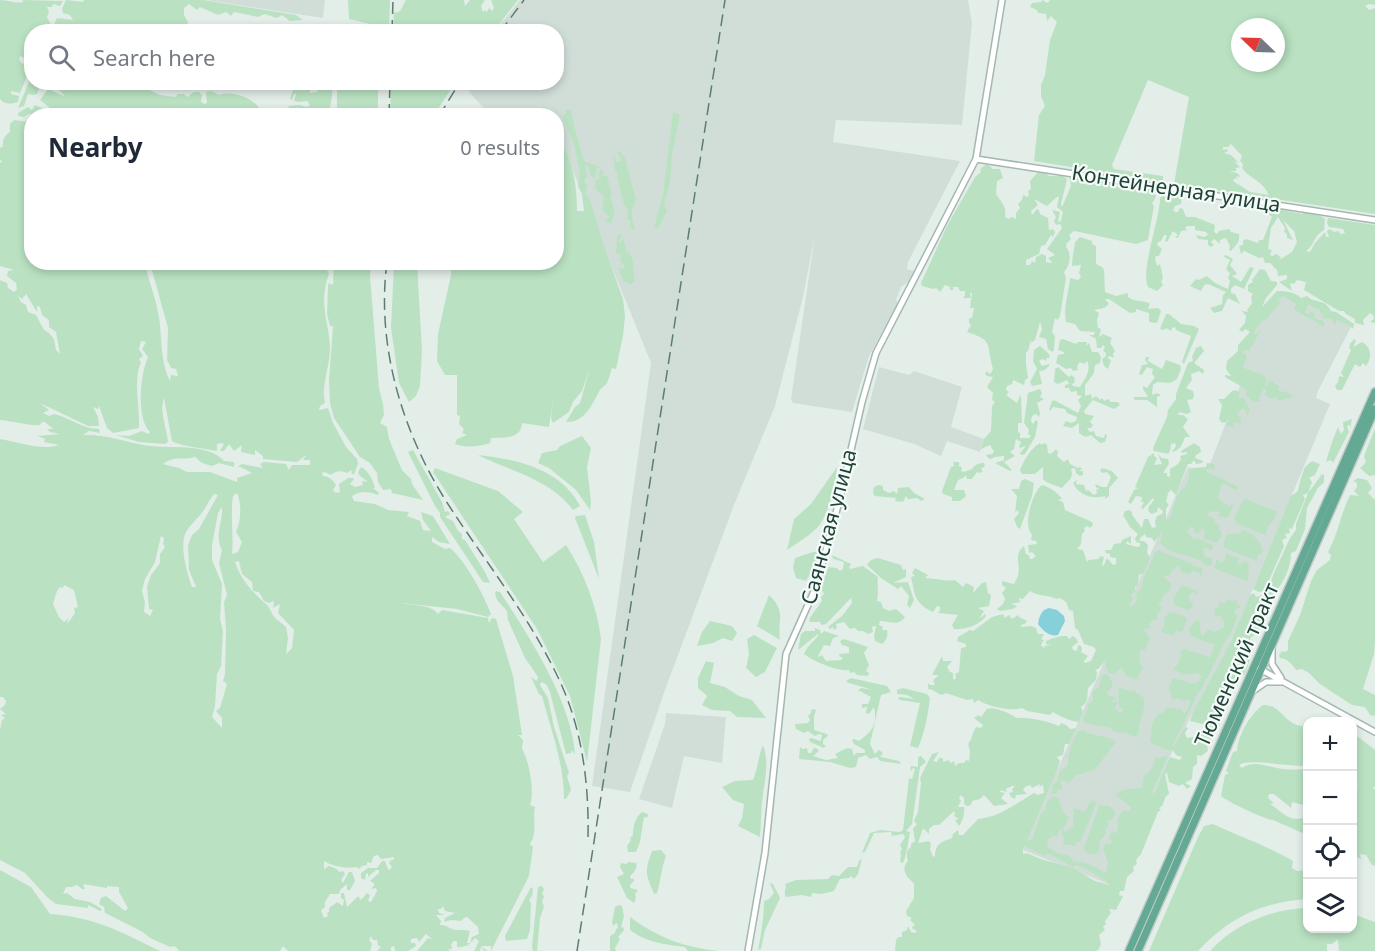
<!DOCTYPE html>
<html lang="en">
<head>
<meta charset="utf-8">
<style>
	body { margin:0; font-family:"Noto Sans",sans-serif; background:#f2f2f3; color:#1f2937 }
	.controls { position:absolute; right:18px; bottom:18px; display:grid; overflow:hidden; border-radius:12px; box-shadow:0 3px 9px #0003 }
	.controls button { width:54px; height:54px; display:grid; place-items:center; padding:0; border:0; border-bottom:2px solid #e0e1e3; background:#fff; color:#1f2937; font:30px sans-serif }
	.compass { position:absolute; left:1231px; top:18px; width:54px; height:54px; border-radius:50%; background:#fff; box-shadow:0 3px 9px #0003; rotate:293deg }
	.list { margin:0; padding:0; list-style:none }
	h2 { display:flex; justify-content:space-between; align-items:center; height:78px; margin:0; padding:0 24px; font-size:26px }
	h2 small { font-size:20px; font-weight:400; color:#747a83 }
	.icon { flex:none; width:33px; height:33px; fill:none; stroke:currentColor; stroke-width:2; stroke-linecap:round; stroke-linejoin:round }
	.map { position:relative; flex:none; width:1375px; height:951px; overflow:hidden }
	.search { position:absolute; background:#fff; box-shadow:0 3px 9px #0003; left:24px; top:24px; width:540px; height:66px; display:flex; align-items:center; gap:15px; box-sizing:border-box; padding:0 21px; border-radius:24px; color:#747a83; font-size:22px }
	.panel { position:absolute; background:#fff; box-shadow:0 3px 9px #0003; left:24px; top:108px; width:540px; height:162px; border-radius:24px }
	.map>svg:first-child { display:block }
</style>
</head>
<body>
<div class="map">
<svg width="1375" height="951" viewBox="0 0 1375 951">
	<rect width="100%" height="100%" fill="#e3eee9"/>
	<!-- built -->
	<path fill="#d1ded8" d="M206 0H325L323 18Z
		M520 0H968L972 23 962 125 836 120 833 142 960 161 908 262 907 269 914 271 908 282 901 287 896 300 898 303 869 356 852 412 793 403 791 399 815 235 803 297 775 406 734 505 665 690 630 792 592 786 651 363 557 132 556 116 490 115 471 94 464 83 556 82V32L495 31Z
		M1277 291 1352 325 1318 391 1316 398 1330 404 1231 641 1172 752 1116 887 1023 850 1188 467 1207 472 1243 378 1235 355Z
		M879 367 909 375 914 371 962 387 951 427 984 439 980 452 947 441 941 456 914 444 863 429Z
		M666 713 726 717 722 763 684 756 672 808 639 799 665 724Z"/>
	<!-- green -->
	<path fill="#bae2c2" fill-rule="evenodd" d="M0 0C9 0 15 4 24 2L22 0 63 1 60 6 53 4 52 7H47L49 12 47 17 51 25H42L49 29 48 31 32 32 31 57 25 58 20 56 19 59 21 63 31 66 20 93 11 91V94L19 96 18 102C11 104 5 105 0 99Z
		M66 0 83 2 84 0H203L296 15 303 20 290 21 282 15 277 18 264 14 258 17 234 12 231 16 226 12 218 15 200 7 197 10 189 4 184 8V15L188 22 186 29 188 31H51L57 18 73 20 70 15 63 13 62 9Z
		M348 0H390L389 31H385L374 25 349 19Z
		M406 0H464L465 6 470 0H485L481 6 483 12 485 10 487 12 489 8 492 11 494 8 491 0H518L494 31H393L394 11 396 13 400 11Z
		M1042 0 1048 3 1050 0H1375V5L1369 4 1365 6 1369 10 1375 8V214L1174 184 1189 97 1148 80 1112 165 1114 169 1163 176V182L1034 161 1039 115 1045 106 1041 96V85L1045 75 1050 40 1057 22 1051 16 1047 21 1046 14 1038 13 1037 10 1030 7 1032 3 1041 2ZM1240 27H1276V63H1240ZM1231 144 1242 156 1240 161 1243 164 1242 168C1251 180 1261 179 1269 195L1250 192 1233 181 1235 178 1238 179 1236 176 1241 177 1237 173 1229 171H1236V168L1240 167 1234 161 1239 163 1231 155 1224 153 1228 151 1227 149 1223 150V147H1228Z
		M31 77 32 82 113 83 123 86 145 88 160 95 175 97 178 94H184L187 97 194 92H199L202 95 201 101 204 104 207 103 206 92 211 91 219 95C232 90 255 98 261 111L264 109H270L272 113 279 115 280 110 288 111 289 115 29 114 24 117 18 116V113L28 107 32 110 35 105 44 109H41L43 111H50L49 107 40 100 48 89 66 97 55 86 51 88 40 85 37 94 33 95 28 94 24 106 18 108Z
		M303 83H309L310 93 318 92 313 83H333C332 93 332 107 327 115H292L290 111 313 114 290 109 288 106 299 105 307 107 310 105 307 101 298 102 294 101 296 94H294L292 100 290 99 294 87 302 91 304 88Z
		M337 83H378V115H337Z
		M391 83V82L455 83 434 115 390 116Z
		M571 109 574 126 584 161 600 167 596 170 595 178 591 176 587 165 585 168 587 176 584 182 588 185 585 194 590 199 601 237 623 299 625 316 623 336 616 369 612 368C610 373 609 379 607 383 605 386 602 387 600 390 592 404 585 423 566 422L575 407 580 403 590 368 582 391 573 402 569 412 553 423 551 418 554 395 549 427 522 423C521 440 504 437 491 438L490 443C478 447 467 448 455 444L457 439 467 435 462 433 464 429 459 424 460 416 457 415V375H445L437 361 438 334 451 275V263L556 262 557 134 559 141 564 143 563 146C574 164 577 190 577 211H584L582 194 578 186 580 174 574 144 563 118 566 110Z
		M673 112 680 115 672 155 670 183 664 205 667 211 658 228H654L663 194Z
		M14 120 29 122 31 121 32 197H30L31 208 25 211 28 216 31 214 32 262 145 263C148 279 155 296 158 312 163 336 159 359 170 381L171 375 178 376 176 369 171 368 167 360 168 328 150 263H328L326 268 329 274C318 303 329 321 330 348 330 367 321 384 325 403L320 406 319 410 328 408 333 423 346 447 357 459 358 464 354 474H352L351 470 347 473C341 470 335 471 331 475L325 472 322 473 323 476C329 476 333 480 336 485L333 490 336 493 340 492 339 484 348 478H353L354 479 350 484 355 487 363 485 362 481 368 482 359 475 358 472 361 467C369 471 373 480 375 488H373L379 493 378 495C369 492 362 490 352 496L354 501 375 504 388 510 409 512 407 516 420 521 423 530 431 531 423 520 421 512 433 516 450 544 439 542 432 537V542L445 549 450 548C465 560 484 595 491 614L488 617 457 609 401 603C413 606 431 604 438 614L442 610 488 618 489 623 492 618 496 619 513 676 522 735H518L523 740 522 749C529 760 535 792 530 805L535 807C532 820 538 832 530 844L533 847 529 876 491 951V946H483L481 947 488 951H484L481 947 480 951H474L479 941 475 938C469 945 467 947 457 947V941H454L451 944 452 949H448L450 951H417L428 938 432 939 426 934 419 942 417 938 411 939V943H415L416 946 408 951H395L394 946 391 947V951H377L381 947 378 945 377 940H373L371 936 369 940 372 944 370 951H288L283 946 280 951H179L175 946 170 947 150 938 143 932 105 913 104 907 99 904 101 898 106 896 125 911 128 908 119 892V887L107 886V888L83 884 85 889H82L77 885 71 887H66L63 894 67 893 75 899 90 902 102 909 100 911 88 905V908L56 904 47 897 25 873 0 860V730L2 720 5 718 1 715 6 714 0 709 5 705 6 701 3 697H0V439C19 442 41 451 59 445L44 442 45 439 37 436 60 434 50 432 47 429H53L45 422H42L40 425C30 426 12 421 0 420V280L7 283 8 288 14 292 17 289 16 283 7 276 8 271 14 270 0 266V163L2 162 0 159V148L3 146C2 140 5 135 10 132V124ZM26 294 37 312V306L40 307 42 315 49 320V327L56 332 60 354 56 350 54 339 49 333 44 330 36 315 28 312 26 305 21 302 18 296 22 299ZM141 341 146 342 142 349 148 357C140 374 136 419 150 432L148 434 142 431 129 436 116 435 139 442 165 444 168 442C167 428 159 412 164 398L172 441C179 446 207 449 217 451V444L221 443 224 444 220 451H224L229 444 234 451 242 445 241 452 255 455V450L263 456V459L297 462 306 455 303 460H310V465H292L289 470 286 464 264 462 260 464 263 468 242 464 238 466 252 473 237 478V482L210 472H187L179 468 163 464C177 455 180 461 195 457L202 463 212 466 219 463 234 467V462L224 461C221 458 218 455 213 453 192 444 166 449 143 445 123 441 105 434 83 435L89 431 100 433 99 429C82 429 71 418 54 414L49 416 43 413 49 410 40 403 88 426H99L98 417 93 407 98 409 99 406 107 428 113 433 139 428C140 411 133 376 141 363L139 359 143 356 139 349ZM237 493C242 505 241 521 236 532L242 542 238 552 232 554C234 535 230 516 233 496ZM214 494 218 495 199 529 192 535 188 545 189 570 196 587H192C187 573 179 546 186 532 190 525 196 520 201 514 206 508 209 500 214 494ZM222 507C223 520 214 538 222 550L219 563 227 595 224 602 226 630 225 674 223 681 227 684 220 708 216 711 222 718V728L212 717 215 706 217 674 221 666 223 631 220 619 222 584 212 560V545L218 513ZM161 536 164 538 163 544 165 547 160 554V563L151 575 147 587 149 609 153 610 150 616 144 612 145 602 142 591 145 579 155 562ZM239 561 242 574 252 582 253 591 259 592 264 601 269 603 274 601 273 608 280 604 278 613 294 630 292 648 286 654 288 638 286 627C283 624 278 621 275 618 272 614 270 608 267 605 253 593 241 580 235 562ZM64 585 74 590 78 607 74 608 75 613 68 623 67 622 69 618 64 622 59 617 53 604 57 591 60 587 63 588ZM378 855 381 859 394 857V859L390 861 389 864 392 866 390 870 388 869 385 861H382L377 868H368L361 873V878L365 880 366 874 368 873V877L376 870H379V873L370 881 375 884 371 889 376 888 377 891 371 902 368 901 370 895 367 893 361 900 358 896 347 907 344 893H341V898L344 900 343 906 337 902 329 908V912L327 913 328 916 324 918 321 910 325 907V902L330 894H339L340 890 347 884V890H350L355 881 352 872H349L343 883 341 880 345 874 343 871 339 872 337 869 329 866 324 869V861C334 867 346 869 357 867L359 869 362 866 367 865V862L371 863 374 856ZM443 906 445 911 455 913 445 918 444 922 451 920 461 921 464 918 467 917 478 927 479 934 472 937 470 943H467L470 931C464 929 458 931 452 929 447 927 446 925 440 925L441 921 436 915H445L439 913 438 909H441Z
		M620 151 625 157 636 200C631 207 631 220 635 228L633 230 629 225 631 221 627 219 628 210 624 205 617 177 618 173 615 170 613 154 617 162 622 161 617 152Z
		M987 164 993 169H1000L1003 178 997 181 996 194C1001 202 1007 206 1005 217L1009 219 1012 217 1016 219V213L1020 208 1018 204 1022 200 1023 195 1027 197 1029 195 1028 191 1031 189 1030 181 1038 172H1045L1049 176H1063L1067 179 1061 204 1062 207 1071 186 1069 177 1106 182 1117 187 1122 185 1149 189 1156 195 1154 201 1152 203 1154 206 1148 240 1136 244 1074 231 1069 235 1071 239 1067 243 1066 247C1072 254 1070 266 1064 272L1066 278 1060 316 1058 320 1055 318 1052 332 1055 336 1054 350 1052 352 1048 349 1046 339 1039 337 1042 329 1040 322 1035 340 1031 343V339L1028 351 1026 352V364L1028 378 1025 380 1024 385 1013 380 1012 384 1007 386 1006 390 1009 392 1006 395 1017 403 1020 395 1021 397 1022 423H1018V432L1020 433V438H1029L1031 435H1028L1029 430 1024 423 1028 393 1040 389 1042 393 1040 397 1044 399 1037 403 1040 413 1039 417 1036 414 1032 416 1031 421 1033 424 1036 420 1038 422 1035 437 1025 454 1021 455 1020 453 1026 446 1020 448 1019 446 1021 442 1016 439 1014 449 1010 452 1015 456 1004 462 1012 470 1010 471 995 463 1004 460V456L995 457 991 459 988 458 986 455 992 454 994 452 990 445 981 449 984 439 991 431 992 406 995 402 992 400 993 393 987 387 993 377 987 376 985 374 987 371 989 374 991 373 993 369C986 343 994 341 967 332L971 325 969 323V318H972L974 308H970L972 293H970L971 298H963L965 295V291H960L958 287H953V290H950V287L945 285 940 292 936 288 933 289 922 286 921 283 947 226 975 177 981 172 980 169ZM1057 197H1059L1057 207 1063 212 1061 221 1058 222 1060 212 1052 210 1056 217 1054 221 1056 225 1060 224 1062 228 1047 249 1055 255 1048 258 1052 262 1050 263 1046 262V256L1042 254 1036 257 1035 263 1032 261 1030 265H1026V260L1039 254 1041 246 1045 245 1051 235 1053 237 1055 232 1053 229 1049 230 1048 218 1040 214 1039 210 1037 209 1032 215 1031 211 1038 205 1034 199 1047 206Z
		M600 170 603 171V176H607L612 194 610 197 615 211 611 223H607L606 220 610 217 602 210 604 197 595 188V182L600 177 598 175Z
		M1165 192 1182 195 1181 204 1175 206 1173 210 1175 212H1178L1180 208 1183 209 1186 217H1195L1215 225 1214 232 1217 234 1219 231 1229 229 1231 232 1239 234C1240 243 1236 245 1231 251L1229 250 1230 246 1226 238 1220 240V244L1214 239 1211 242 1214 245 1211 247 1208 245V240L1198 239 1196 235 1204 237 1208 235 1206 232 1195 230V226H1187L1185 229 1188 230 1181 231 1178 238 1175 237 1178 235 1173 231 1167 242 1165 241 1167 235H1164L1161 241 1158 242 1157 245 1162 249 1159 256H1156L1155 258 1157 266 1160 264 1163 278 1161 282 1163 285 1157 291 1148 287C1140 271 1160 219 1160 198Z
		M1266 207 1303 214V211L1321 216 1325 219 1324 230C1313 236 1315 245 1306 251L1310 252 1315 243 1325 232 1326 237H1329L1327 231 1330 229 1334 232 1338 231 1341 234 1345 233 1343 229 1329 227 1327 223 1328 218 1375 225V323L1370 322 1374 319 1373 315 1370 313 1363 320 1364 325 1355 323V319L1346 314 1344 311H1339L1304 290 1306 282 1297 280 1294 284 1290 283 1292 291 1279 282 1287 279V275L1278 276 1277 270 1270 263H1265L1263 257 1259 258 1244 251 1241 254 1239 246 1243 245V241L1246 239 1258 243 1259 240H1263L1272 217 1265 211 1262 210 1261 208ZM1278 217 1285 228 1284 232 1287 234V238L1293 240 1283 220 1294 231 1297 242 1292 252 1279 260 1281 258 1277 254 1272 256 1270 255 1272 250 1268 249 1271 228Z
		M621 234 622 236 619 241 620 243 623 238 626 249 625 251 629 252C635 262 633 271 635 282L630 284 623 281 618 267 623 269 625 266 620 261 621 255 616 253 617 236Z
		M1080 237 1092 241V244L1096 246V264L1102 267 1104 270 1105 292 1116 296 1128 293V297C1135 303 1144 299 1150 304L1148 309 1158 308 1161 311 1157 323 1149 322V313L1136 309V312L1130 313 1109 299H1105L1109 304C1103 310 1101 308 1094 310L1099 313 1097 321 1098 328 1101 329 1099 337 1103 334 1112 338 1110 343 1115 351 1113 354 1114 358 1110 356 1107 358 1111 360 1108 369 1104 366 1102 359 1106 356V353L1103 351 1105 347 1103 345 1101 348H1097L1096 339 1089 335H1094L1095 332 1080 331 1075 324 1066 322C1063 307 1069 292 1070 278L1078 280 1081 277 1079 273 1081 265 1072 266C1072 258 1074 250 1075 242Z
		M1226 255 1233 259 1230 265 1237 274 1232 276 1241 282 1250 267 1254 268 1244 289 1235 285 1231 289V293L1235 294 1240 304 1228 298 1222 311 1214 313 1210 308 1222 304 1223 295 1226 292 1208 284 1204 285 1201 291 1190 286 1196 279 1199 280 1207 276 1215 283 1228 289 1230 281 1228 278 1230 273 1226 269 1230 260 1223 256Z
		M334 263H371L370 276 379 388 383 404 384 415 380 423 387 427 389 439 402 470 411 479 412 484 423 500 392 493 391 489 383 490 378 482 377 473 370 463 360 457 334 418 330 403 329 381 333 326H330L327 314 328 286 329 283 333 285Z
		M394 263H411V265L417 263 422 351 420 386 416 396 409 402 399 383 391 328Z
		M1260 269 1265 270 1271 281 1277 282V285L1266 298 1262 307 1277 291C1285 291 1296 292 1301 298L1307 296C1315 304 1325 298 1331 311L1336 312 1354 324 1353 329 1350 326 1337 320 1336 324 1333 322 1332 319H1324L1319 310 1308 305 1305 312 1307 314 1312 312 1315 314 1314 318 1323 321 1325 324 1323 327C1314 318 1301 317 1294 308L1296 304 1283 296 1278 300 1280 303 1266 320 1264 319 1255 330 1254 335 1261 330 1249 351 1245 350 1242 352 1246 354 1247 359 1243 365 1244 368 1263 375 1267 379 1265 385 1267 386 1268 382 1272 380 1274 383 1279 386 1278 389 1279 391 1287 392 1292 396V398H1287L1279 401 1276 397 1272 399 1264 395 1267 390 1264 389 1259 397 1260 401 1253 402 1245 394 1247 391C1243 386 1232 382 1225 377V375L1231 376 1226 369 1227 361 1238 351V345L1250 332 1245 329 1243 332 1239 330 1245 323 1246 316 1242 311 1248 312 1247 310 1252 303 1251 297 1253 294 1248 291V285L1253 282 1252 280Z
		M1166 314H1169L1181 324 1194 326 1199 329 1184 364 1182 362 1191 336 1176 330 1175 327 1172 328 1171 331 1166 328 1164 330 1160 329Z
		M1063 339 1076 344 1078 342H1087L1086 346 1089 343 1092 352H1098L1101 357 1100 363 1095 365 1094 373 1085 385V396L1091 394 1092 399 1096 396 1100 400 1102 398 1104 401 1108 399 1111 402H1118L1120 405 1114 409 1093 400 1084 411 1085 414 1094 416 1090 422 1093 425 1091 428H1087L1090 432 1094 431 1096 436 1104 438 1105 434 1107 435 1105 442 1100 443 1091 435 1085 437 1079 433V423L1072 428 1063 426 1066 421 1071 423 1076 421 1077 417 1067 413 1065 409 1053 407 1051 410H1049L1052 401 1054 400 1078 413 1081 406 1078 400 1082 396 1077 395V391L1071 392 1069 388H1065V385L1069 384 1067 380 1058 384 1054 382 1055 369 1058 367 1069 377 1071 375 1075 378 1074 381 1076 382 1072 384 1073 386 1080 387C1084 380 1092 370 1087 361L1084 364 1080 362 1077 366 1078 370 1073 371 1071 368 1066 369 1056 363 1058 355 1064 354V352L1058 350 1060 340Z
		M1354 339 1356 341 1353 347 1362 342C1372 348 1372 357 1366 366L1363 363 1360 367 1355 364 1342 390H1337L1335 386 1338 382 1339 376 1344 377 1341 373 1351 350 1349 348 1350 344Z
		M1040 346 1049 354 1050 358H1046L1047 361 1042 359 1039 361 1042 366 1049 364V366L1045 370 1039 371 1042 384 1032 386 1030 382 1037 369 1033 361 1034 350Z
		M1201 346 1204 351 1194 363 1204 370 1203 374 1199 371 1191 374 1192 380 1186 388 1193 391 1194 395 1193 399 1187 400 1191 412 1187 414 1179 412 1178 415H1183L1188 419 1183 427 1190 437H1185C1183 443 1180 451 1172 452L1176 446 1175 443 1171 444 1170 451 1168 454 1154 451 1153 448 1167 417 1168 410 1176 399V394L1188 363 1193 361 1192 357 1196 348Z
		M1146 357H1149L1148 361 1162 369 1166 360 1180 365 1181 369 1177 379 1170 383 1157 382 1153 385 1152 395 1157 393 1161 395 1157 397V407L1147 400H1135L1133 397H1148L1143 389V386L1147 388 1155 377 1152 374 1153 369 1147 367 1142 375 1139 374 1142 365 1148 364 1145 360Z
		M1236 390 1240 393 1238 398H1244L1250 410 1247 417 1246 411 1242 408 1237 415 1242 418 1239 420 1242 421 1240 424 1233 422 1235 428 1225 425 1228 422 1230 415 1226 422 1222 423 1219 419 1222 405 1218 399H1224L1232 391Z
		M1352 419 1350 430V425L1347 426 1349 432 1333 463 1331 460 1326 462C1329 450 1333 439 1338 427L1341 434 1344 430 1343 422Z
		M1375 428V475L1369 476 1360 468 1366 462 1364 456Z
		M582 436 591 448 587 467 591 502 590 510 576 490 549 468 538 463 542 453 557 450 560 446Z
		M1040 443 1041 445 1044 443 1047 445 1048 453 1051 454 1056 449 1058 452 1057 456 1064 462 1068 459 1070 464 1078 468 1080 467 1082 469 1079 471H1083V475L1080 476 1076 473 1075 468 1071 469 1072 474 1071 478 1062 488 1046 482 1043 479V467L1035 474H1022L1020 470C1024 460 1031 448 1040 443Z
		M1194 443 1200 447 1201 452 1196 455 1195 458 1203 461 1202 463 1196 464 1194 460 1191 464H1188L1176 495 1171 490 1168 493 1166 502 1169 504 1166 509V520L1170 517C1172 511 1174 505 1176 499 1181 486 1189 490 1189 471L1192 468 1206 467 1207 463 1214 464 1215 469 1213 471 1211 468 1207 470V472L1237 486 1238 489 1235 490 1225 484 1221 485 1218 498 1230 507 1232 503 1234 504 1229 516 1225 519 1224 517H1220L1217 515 1220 513 1218 511 1209 512 1207 515 1214 518 1215 522 1220 526 1218 529 1221 531 1222 535 1217 543 1204 539 1205 532 1202 528 1199 533H1195L1193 527H1190L1187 532 1195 540 1197 538 1214 546 1211 551 1207 548 1203 549 1204 555 1207 558 1212 557V565L1208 566 1200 560 1170 551 1160 543 1163 531 1154 542 1152 538 1146 537 1145 534 1140 538V541H1144L1148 545 1147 552 1150 558 1144 573 1139 575 1138 585 1135 587V592L1132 595V601L1129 605 1131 607 1137 600 1136 593 1142 588C1142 575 1152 565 1154 553L1158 550 1191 563 1194 566 1202 568V576L1198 572 1193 571 1189 574 1182 573 1179 566 1172 570 1169 576H1163L1171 583 1170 591 1165 593 1158 606 1163 607 1157 615V621L1154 620 1149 624 1151 628 1144 630 1150 638 1145 650 1140 651 1139 662 1143 667 1136 680 1127 676 1121 668 1114 674 1109 673 1106 668V660L1098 669 1095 670 1097 672 1096 680 1088 688C1087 697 1089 702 1081 707L1083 712 1079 722C1070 721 1061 717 1053 712L1050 715 1027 711 1022 708C1011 712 987 706 978 700L974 703 973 699 967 700 946 693 942 695C937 694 934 689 928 689V683L930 685H935L933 680 939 675H932L942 656 943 661H952L947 667 950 672 953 673V678L954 680 956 678 955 674 959 672 961 648 966 647V644L957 641 958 637 970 630 973 631 992 617 1003 614 1005 618 1009 615 1012 619 1018 615 1019 617 1027 621 1025 624 1021 625V627L1031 626 1036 628 1038 634H1044L1041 639 1044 640 1041 645 1045 649 1044 646 1051 645 1046 644V641C1053 638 1058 636 1067 636L1069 639 1073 636 1076 638 1078 642 1072 647 1073 650 1077 651 1078 645 1081 646 1082 649 1081 652 1088 656 1084 661 1085 663 1091 661 1096 650 1094 647 1084 644 1078 630 1075 628 1073 611 1069 610 1066 602 1060 598 1057 599C1049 595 1036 596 1030 591L1023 599 1019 598 1020 602 1011 604 1017 606 1013 609 1000 611 997 609 1003 604 1005 599 1002 593 1006 588 1002 585V581L1014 584C1015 581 1017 579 1018 576 1021 565 1013 555 1024 546L1026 554 1029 555 1030 559H1032L1036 556 1032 552 1029 553 1028 545 1037 544 1036 541 1031 540 1032 535C1022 525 1033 491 1042 485 1050 487 1058 493 1062 499L1058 500 1063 502 1065 510 1092 522 1093 525 1090 528 1087 526 1084 528 1085 531 1082 534 1081 544 1077 549 1083 550 1087 562 1089 560 1098 559 1101 556 1104 557 1102 566 1104 565 1107 558 1113 565 1116 564V558L1110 557V554L1106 553 1105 550H1111L1114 544 1121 543 1122 540 1131 536V544L1127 541 1126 544 1137 547 1140 546V543L1136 542 1135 538 1138 534 1130 527 1123 515 1125 511 1129 510 1132 512V515L1142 528 1144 519H1148L1152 528 1156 527 1155 521 1157 516 1162 514 1163 511 1158 507 1157 512 1152 514 1149 512 1148 508 1154 500 1153 498 1143 509 1141 508 1144 502H1141L1142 497 1136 496 1131 504 1128 502 1134 490 1138 488 1135 487 1148 457 1154 453V456L1157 458 1154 465 1162 464 1158 454 1162 458 1168 459 1169 464 1163 473H1167V476L1170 477V469L1178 464 1181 459 1180 456 1187 454V452L1182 453 1181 451Z
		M413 450 442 502 445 512 448 511 450 514 445 517 453 521 458 531 462 534V539L465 540 485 572 490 583 483 582 440 517V513L435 506 408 452Z
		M478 455C516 459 561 469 580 506L573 510C551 480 510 471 478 455Z
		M1312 461 1320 464 1315 475 1309 478 1312 482 1308 493 1303 495 1305 499 1292 529 1289 528 1290 533 1285 534 1287 538 1282 540 1284 546 1267 585 1264 591 1259 592 1253 589 1291 496 1298 491C1299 483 1302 475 1305 467Z
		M953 462H958L960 464 958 466 962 467 961 471 964 472 972 469C975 465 978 463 984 463L985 466 981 469 983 471 980 473 977 472 972 479H967L966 475 963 478 958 480 954 490H964L966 496 960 501H952V497L943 494 942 491 951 467 954 466Z
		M837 467C835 485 830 512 818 527 809 536 797 543 787 550L794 519 811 504Z
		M435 468 498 491 523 512 514 519 543 562 566 545C584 573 597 606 601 639L587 762 570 696 537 629 433 472Z
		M1102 468 1112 471 1118 478 1109 488V496L1105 499V496C1093 500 1078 495 1073 483L1077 480 1076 484 1084 485 1086 491 1088 490 1094 495 1097 493 1096 489 1100 490 1096 487 1095 484 1102 487H1107L1111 477 1107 472 1103 473 1100 471Z
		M1322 474 1324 475V482L1318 488 1307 508 1305 529 1296 551 1291 553C1291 569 1282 588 1269 597L1267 595 1273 575 1290 538 1296 530V524L1308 493Z
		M1358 478 1367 480 1372 488 1368 493 1375 500V642L1374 654 1363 689 1375 695V716L1370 715 1365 707 1352 705 1320 684 1309 673 1302 669 1296 670C1291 663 1288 659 1280 658L1279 655 1282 651 1285 652 1288 650V641L1300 615 1311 581 1317 570 1330 560 1331 555 1328 552C1338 534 1341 513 1350 495L1359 496 1354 491 1357 487V483L1353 481Z
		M1025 479 1034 483 1032 496 1020 529 1017 527 1014 519 1019 513 1017 510 1015 513 1017 496 1011 489H1019L1021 481Z
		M878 485 883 486V490L889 493 894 491 897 494 898 488 909 487 914 493 925 499 921 501 917 498 908 499 906 496 903 502 895 501 896 498 875 496 873 493 874 487Z
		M1246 499 1277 512C1276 521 1266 525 1266 534H1262L1236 523 1234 517 1243 501Z
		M585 515 594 542 599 579 575 518 576 516Z
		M1242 529C1253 534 1261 540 1263 552L1258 555 1257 561 1225 548 1223 545 1227 534 1241 533Z
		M813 552H818L812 571 806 581 796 578 793 568 795 558Z
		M1226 554 1239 558 1237 565 1246 561 1249 564 1248 581C1239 579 1232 574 1223 572 1220 570 1217 570 1214 568L1217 558 1220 563 1225 561Z
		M832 555 851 564 849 567 850 569 863 566 878 577C877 585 879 593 877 601L881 602 883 608 889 611 896 609 905 617C898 627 890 621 880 621L879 625 883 627 882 630H887C888 636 887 640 882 644L875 641 874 637 876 626 872 627 873 632 868 634 863 631H858L855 628 850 629 844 622 836 624 837 628 834 630 833 627 830 629 828 627 842 616 852 603 851 598 826 624 821 625 820 622H810L809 619 822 601 821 597 824 594 821 589 828 567 837 568 840 571 843 569 844 562 833 559Z
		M878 558 901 565 903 570 906 569V577L893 583 908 582 914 600 910 608 907 605 909 596 901 586 898 589 881 578 867 565 871 560Z
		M915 568 928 575 925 578C935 578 947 582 955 580L963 587 966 583 974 587 973 593 982 583 986 582 988 593 991 595 989 606 978 608 984 611 979 619 985 614 986 616C980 625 965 630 954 629L952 625 958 615 938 613 940 610V607L937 606 933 612C913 603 915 593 911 577L915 576 912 573Z
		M1182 585 1198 591 1196 595 1194 592 1189 595V600L1193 603 1192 608 1187 610 1174 605 1173 598Z
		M496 591 500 592C529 636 572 702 575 755L572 750 571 753 566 754 550 692 546 684 541 682 540 685 548 698 554 727 569 773 567 776 571 790 566 799H564C564 763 551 730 542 696L539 694 531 677 537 681 538 677 525 658 508 620 507 611 497 600 495 593Z
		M1254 593 1256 597 1263 595V598L1271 603C1268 614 1261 631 1250 638 1254 647 1249 666 1244 675L1238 677 1228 695 1229 700 1225 704 1221 722 1207 745 1208 751 1201 756 1197 755V764L1193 767 1192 779 1185 783 1191 786 1187 789 1183 784 1179 786 1169 782 1167 773 1165 774 1169 794 1166 796 1162 806 1159 808 1161 810 1158 812 1141 854 1136 860 1137 864 1133 867 1134 871 1127 877 1124 891H1120L1119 895 1123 896 1116 910 1109 909 1111 913 1105 921 1106 924 1103 927 1105 930 1099 935 1101 944 1099 949 1096 951H895L896 940 899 937H902V932L907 930 908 926 911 932 915 933 917 931 913 929 912 927 915 925 910 920 912 918 907 916 906 911 914 898V883C907 878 900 869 908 861 906 856 906 851 910 847L911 850V844L915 841 913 829 917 824 914 821 918 812 921 783 920 778 932 754 939 752 933 761 937 762 939 758H943V762L948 760 951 763 954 761 955 766 959 763H964L966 760 969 761 970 751 968 744C973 738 972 733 976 727L981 728 983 725 974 718 979 715 981 717C982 716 986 710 987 709 993 706 1012 714 1016 718 1028 717 1047 721 1059 726L1061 723 1066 725 1070 729 1076 728 1069 744H1065L1063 755 1057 757 1060 761 1057 771 1027 841 1032 839 1041 813 1045 811 1047 802 1053 796 1057 797 1064 813 1069 818 1063 829 1064 832 1073 827V815L1075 813 1072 810 1075 808 1085 812 1090 802 1094 800 1096 803C1092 817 1085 829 1080 842H1076L1075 846 1062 844 1064 840 1061 828 1056 837 1052 835V838L1047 839 1048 847 1057 853 1070 856 1073 861C1083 862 1097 865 1104 873L1106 872 1108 863 1103 848 1106 843 1110 844 1112 842 1109 838 1112 830 1115 834 1118 829C1118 821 1116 818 1123 811H1131V807L1116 795 1118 792 1127 789 1142 788 1144 775 1148 773 1155 762 1154 758 1168 756 1152 792 1154 794 1170 757 1180 760 1182 757 1176 755 1172 749 1170 751 1153 744 1150 741 1152 725 1157 715 1164 712 1167 707 1180 709 1185 713 1190 704 1189 699 1185 701 1178 698 1174 700 1171 698V692L1168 687 1172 683 1171 679 1174 678 1194 684 1199 681 1200 678 1202 677 1198 673 1182 675 1179 672 1173 670 1180 660 1181 651 1184 649 1210 657 1215 645C1209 643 1195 638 1190 635L1189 630 1194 621 1199 620C1202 624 1198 630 1202 636L1208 629 1215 632 1224 627V622L1220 616 1215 617 1214 609 1219 607V602L1224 603 1229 599 1232 602 1235 599 1238 604 1240 605V608L1235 609V614L1238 615 1232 631 1224 643 1207 679 1205 680C1204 688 1199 691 1196 697 1189 713 1181 729 1173 745L1174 746 1185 727 1188 728 1185 733 1187 738 1199 736 1201 733 1207 730 1203 724 1190 721 1193 712 1231 641 1250 595ZM1040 784 1039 787 1043 785 1044 793 1037 795 1034 793C1017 803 999 817 978 819L963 835H959L958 830 953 834 952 838C941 842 935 844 935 856L933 857 930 849 931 844 929 841 918 843 923 828 929 834V829L934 825H939L953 812H955L954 816 959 819 955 820 959 826C963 821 965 813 964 807H958L961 801 959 798 961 795 964 798V804L967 806 971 805 972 801 980 799 984 795 994 806 1008 804 1001 798 1005 793 1000 792 1001 790 1007 792 1006 789 1012 786H1015L1012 789 1013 792 1009 793 1011 797 1015 799 1016 795 1027 794 1023 790 1025 787 1030 785 1032 788ZM1025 846 1044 856 1049 854 1073 867 1077 865C1084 868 1106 880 1110 885L1095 881 1073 868 1041 859 1027 853 1023 854V849Z
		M769 595C787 612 777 620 780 640L757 626Z
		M1169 612 1184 616 1187 619 1183 631 1179 632 1176 630 1174 635 1163 633 1161 630 1165 625 1164 617 1167 616Z
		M710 621 732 626 737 633 732 641 723 638 713 643 697 646 702 632Z
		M815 628 820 630 821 634 824 631 839 636 833 638 830 646 824 645 818 656 819 657 822 655 826 661 841 660 843 657H840L839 654 849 653V647L842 645 840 641 844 639 868 647 864 653 869 665 866 671 869 673 868 676 857 675 854 672 850 673 849 670C838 672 813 661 804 654L807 648 818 636V634L798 650 801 634 805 631H815Z
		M754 635 777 648 765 672 756 677 746 668 749 654 747 639Z
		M706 661 714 663 710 683 725 687 739 696 752 700 766 718 737 717 730 711 712 710 702 705 707 696 698 688V678Z
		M1106 674 1110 677 1113 686 1107 693 1110 697 1114 696 1116 698 1112 701 1113 703 1116 700 1118 702 1115 708 1120 713 1124 710 1119 707 1118 690 1121 688 1130 691 1133 690 1144 698C1146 713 1138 720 1139 733L1135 737 1125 733 1114 732 1111 728 1084 723 1083 717 1086 714 1088 704 1093 700 1092 692 1099 687 1101 675Z
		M851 678 887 686 891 692 881 695 870 744 875 754 879 750 883 753 880 757 899 761 901 764 880 761 877 757 870 759 866 755 858 758 856 767 850 768 830 762 799 759 800 747 803 749 807 748 808 753H811L814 748H816L819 751 813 756 826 760 838 758 835 754 847 748 852 749 854 756 856 753H865V750L854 744 852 740 854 739 859 741C871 732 878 726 874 707L869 714 866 713 867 707 862 708V704H868L871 697 858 690 861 688 873 690 849 683 846 681Z
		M903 688 927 694 930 698C928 714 925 732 918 748L910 746 920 703 900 700 898 698 900 697 914 699 907 695 897 694V690Z
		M1263 705C1282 704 1284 726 1304 726L1307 723V766C1292 767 1248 758 1239 765L1242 768C1254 759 1270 768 1284 769 1292 770 1300 769 1307 770V806L1292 802 1291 808 1274 794H1269L1268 798 1274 803 1270 804C1281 811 1289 822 1302 818L1307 821V835L1273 820C1266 820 1226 801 1221 796L1225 775 1229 773 1226 771 1233 752 1237 751C1238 735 1250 714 1263 705Z
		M814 709 816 710 814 716V730L827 734 828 736 823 740V744L826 746 824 748 810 742 809 739 811 738 821 741 822 735 819 734 815 736 808 731 804 733 796 729 795 724 808 723 810 720 808 716 811 713V710Z
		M1083 730C1093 737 1106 734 1116 742L1095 769 1075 776 1069 783 1062 780 1060 783 1062 786 1061 791 1057 789V793L1053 794 1051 793 1053 784 1057 782 1060 771 1068 765C1068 751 1071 744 1078 731Z
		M1353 733 1375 750V787L1373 788 1375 790V866L1372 865 1366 855 1360 854 1361 859 1353 856V820H1356L1353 816V785L1357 786 1358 784 1353 778Z
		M763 745C770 764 764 783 762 802 761 814 761 825 760 837L738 826 742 818 744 804 733 800 722 787 735 781 753 780C758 768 758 757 763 745Z
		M921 756 926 762 920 767 912 824 906 831 910 832C909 838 906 857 903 863L900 862 901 855 900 852 902 849 900 845 905 837 903 834 892 836 891 832 874 833 865 852 862 853 870 833 880 830 900 832 903 830 909 778 912 779 915 769 913 768 910 771 911 766 918 767V757Z
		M1100 804 1103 806H1110L1115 812 1114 817 1110 821 1106 820 1109 824 1105 830 1106 834 1100 840 1099 851 1094 855 1086 853 1084 847Z
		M642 812 648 814 647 818 644 817 640 842 636 852H628L627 846 631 840 630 838 633 835C633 826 635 818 642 812Z
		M1213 824C1240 837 1268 846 1293 861L1292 868 1297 871 1307 870V899C1262 902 1229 918 1198 951H1149L1198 837 1204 826Z
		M661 850 666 856C661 869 661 880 657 893L654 894C646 874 644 873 652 851Z
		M862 858 858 874 854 879 851 876 849 878 840 879 834 891 822 894 812 893 811 897 802 895 786 897C784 895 785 889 786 887L785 884 796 880 828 879 832 875 839 876 848 867H857L859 861Z
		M629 862 636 863C638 868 634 873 630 876L631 879H634V881L630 885V888L638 890 635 894 636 897 634 903 627 898 617 877 624 874 620 867 621 863 626 864Z
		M0 870 31 887 50 914C95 917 121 932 160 951H0Z
		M770 883 773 884 780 898 765 930 761 949 758 950C761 935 764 917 764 901L769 899 774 893Z
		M542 886 544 889 542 894 544 896 542 902 544 907 540 918 537 951H533L532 946 538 887Z
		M531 887 533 889 532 896 529 900 531 903 530 930 527 939 506 941 505 936Z
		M619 905 622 906 624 916 621 928 623 927 624 930 618 937 620 939 615 948 616 951H610V936L615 933 616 929 618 928 617 923 613 926 612 922 615 907Z
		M1307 908 1308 928H1352L1353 914 1375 922V951H1339L1338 939 1332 944H1327V951H1210C1234 924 1272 909 1307 908Z
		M630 917C656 937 686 948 719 951H688L685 947C664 944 647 943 630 930Z"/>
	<!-- water -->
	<path fill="#85d0d9" d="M1049 608 1057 610 1064 616 1065 621 1058 635C1050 637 1043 631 1038 624 1039 617 1041 610 1049 608Z"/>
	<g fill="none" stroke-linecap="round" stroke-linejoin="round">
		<defs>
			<path id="tertiary" d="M976 159 1375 220
				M1272 649V664L1281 678
				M1258 668 1375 732
				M1253 691 1266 682H1283
				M748 951 765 853 786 654 816 587 840 498 862 402 876 353 976 159 1002 0"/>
			<path id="primary" d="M1129 951 1375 392
				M1138 951 1375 409"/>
		</defs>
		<!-- tertiary casing -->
		<use href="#tertiary" stroke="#a5b7b0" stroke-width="8"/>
		<!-- primary casing -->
		<use href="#primary" stroke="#c1cac7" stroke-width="10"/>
		<!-- tertiary -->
		<use href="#tertiary" stroke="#fff" stroke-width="5"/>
		<!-- primary -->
		<use href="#primary" stroke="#63a993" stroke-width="7"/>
		<!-- rail -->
		<path stroke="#5b7d72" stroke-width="1.5" stroke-dasharray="12 6" stroke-linecap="butt" d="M392 32 393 0
			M500 32 524 0
			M389 116 390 82
			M439 116 460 82
			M387 262C376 345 402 431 446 501 485 562 532 619 562 686 583 734 589 786 588 838
			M577 951 725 0"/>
	</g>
	<g text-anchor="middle" stroke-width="4.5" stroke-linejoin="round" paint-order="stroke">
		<!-- street labels -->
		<g font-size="21" fill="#204237" stroke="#f4faf7">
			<text transform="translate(1176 189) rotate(9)" y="7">Контейнерная улица</text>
			<text transform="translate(829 527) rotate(-75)" y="7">Саянская улица</text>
			<text transform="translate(1237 665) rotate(-66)" y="7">Тюменский тракт</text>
		</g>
	</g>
</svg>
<div class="controls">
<button>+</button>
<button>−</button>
<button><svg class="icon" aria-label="locate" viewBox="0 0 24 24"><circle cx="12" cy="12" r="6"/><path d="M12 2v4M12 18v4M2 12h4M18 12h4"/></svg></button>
<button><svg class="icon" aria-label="layers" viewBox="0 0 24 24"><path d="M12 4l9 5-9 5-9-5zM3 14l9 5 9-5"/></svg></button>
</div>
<svg class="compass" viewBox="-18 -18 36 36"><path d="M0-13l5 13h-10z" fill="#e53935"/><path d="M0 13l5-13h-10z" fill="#747a83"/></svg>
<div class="search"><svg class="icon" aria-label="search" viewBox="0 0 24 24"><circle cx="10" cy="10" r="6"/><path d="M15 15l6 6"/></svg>Search here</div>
<section class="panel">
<h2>Nearby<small>0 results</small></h2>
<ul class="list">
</ul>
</section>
</div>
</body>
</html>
